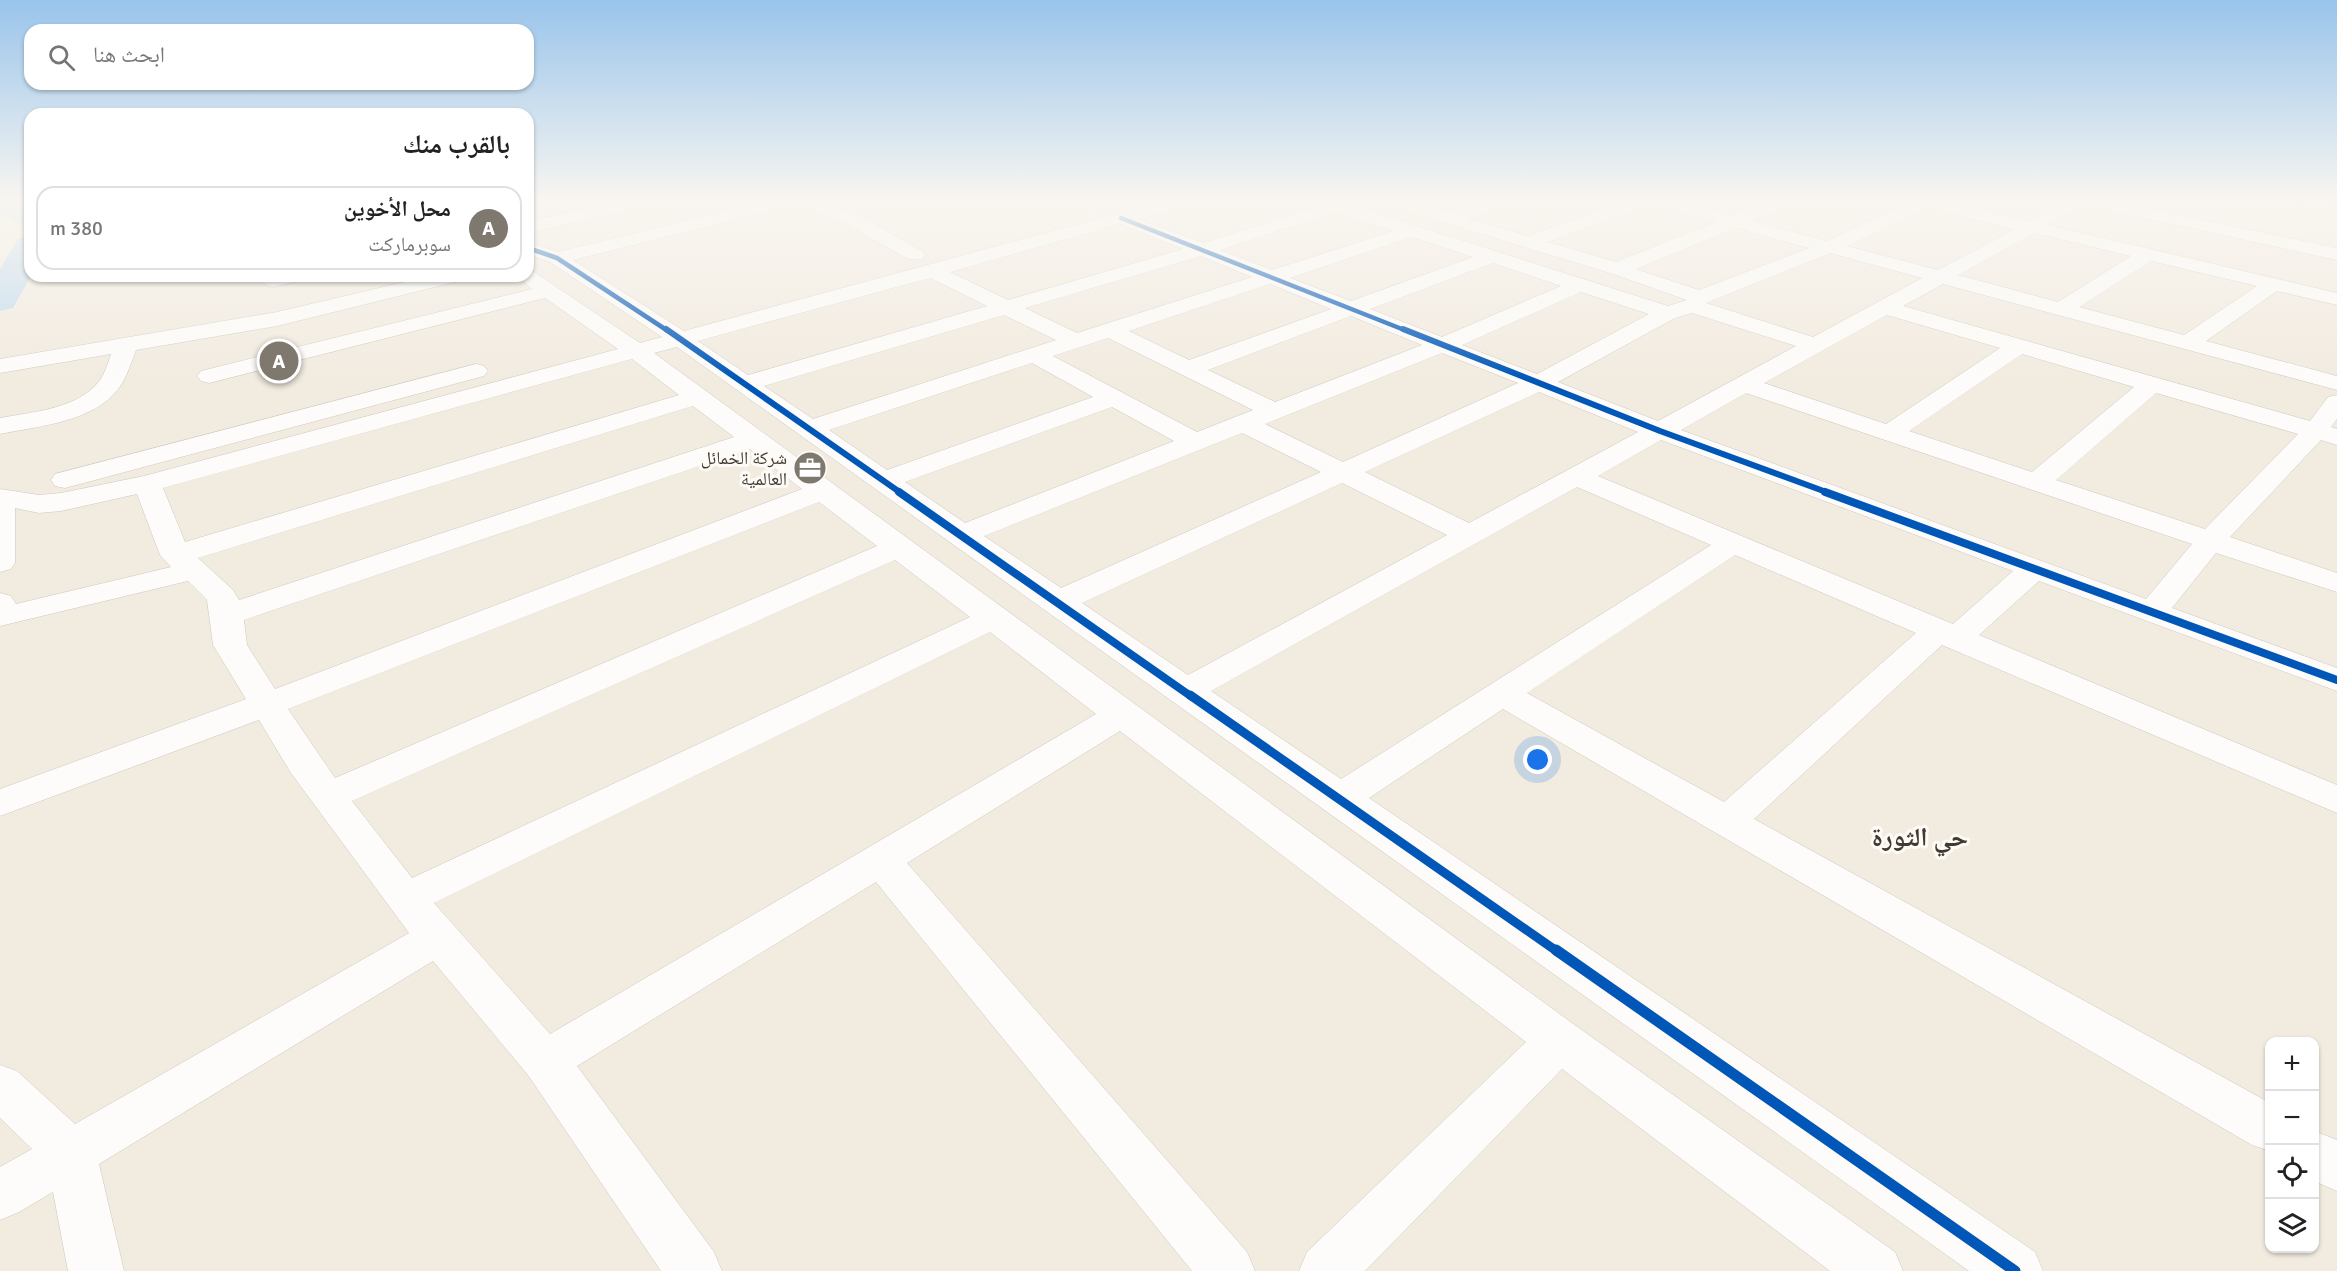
<!DOCTYPE html>
<html lang="ar">
<head>
<meta charset="utf-8">
<style>
	body { margin:0; font-family:Signika,"Noto Naskh Arabic",sans-serif; background:#f6f6f6; color:#222; direction:rtl }
	.controls { position:absolute; right:18px; bottom:18px; display:grid; overflow:hidden; border-radius:12px; box-shadow:0 2px 4px #0004 }
	.controls button { width:54px; height:54px; display:grid; place-items:center; padding:0; border:0; border-bottom:2px solid #e0e0e0; background:#fff; color:#222; font:30px sans-serif }
	.you { position:absolute; left:1538px; top:760px; width:21px; height:21px; margin:-15px; border:4px solid #fff; border-radius:50%; background:#1a73e8; box-shadow:0 0 0 9px #1a73e833 }
	.badge { display:grid; place-items:center; width:39px; height:39px; border-radius:50%; background:#7e786f; color:#fff; font-size:20px; font-weight:700 }
	.pin { position:absolute; translate:-50% -50%; border:3px solid #fff; box-shadow:0 2px 6px #0006 }
	.list { margin:0; padding:0; list-style:none }
	h2 { display:flex; justify-content:space-between; align-items:center; height:78px; margin:0; padding:0 24px; font-size:26px }
	h2 small { font-size:20px; font-weight:400; color:#767676 }
	.list li { display:grid; grid-template-columns:39px 1fr auto; gap:18px; align-items:center; box-sizing:border-box; height:84px; margin:0 12px 12px; padding:0 12px; border:2px solid #e0e0e0; border-radius:18px }
	.list b { display:block; font-size:22px; white-space:nowrap }
	.list p { margin:0; font-size:20px; white-space:nowrap; color:#767676 }
	.list em { font-size:20px; font-style:normal; color:#767676 }
	.icon { flex:none; width:33px; height:33px; fill:none; stroke:currentColor; stroke-width:2; stroke-linecap:round; stroke-linejoin:round }
	.map { position:relative; flex:none; width:2337px; height:1271px; overflow:hidden; direction:ltr }
	.search { position:absolute; background:#fff; box-shadow:0 2px 4px #0004; left:24px; top:24px; width:510px; height:66px; display:flex; align-items:center; gap:15px; box-sizing:border-box; padding:0 21px; border-radius:18px; color:#767676; font-size:22px }
	.panel { position:absolute; background:#fff; box-shadow:0 2px 4px #0004; left:24px; top:108px; width:510px; height:174px; border-radius:18px; direction:rtl }
	.map>svg:first-child { display:block }
</style>
</head>
<body>
<div class="map">
<svg width="2337" height="1271" viewBox="0 0 2337 1271">
	<rect width="100%" height="100%" fill="#f2ebe0"/>
	<g fill="none" stroke-linecap="round" stroke-linejoin="round">
		<!-- river -->
		<path fill="#c3dcef" fill-rule="evenodd" d="M0 201H23L30 204V227L19 224 0 213Z
			M30 236 31 276 13 308 0 311V269L18 239Z"/>
		<defs>
			<path id="minor" d="M624 201H657L654 205 648 206 528 233V221Z
				M766 201H796L793 205 573 260 684 331 1163 201H1191L1188 205 1139 219 1203 243 1335 201H1362L1354 206 1668 306 1687 300 1610 273 1386 205 1383 201H1410L1448 212 1484 201H1511L1508 205 1468 218 1528 236 1627 201H1677L1732 215 1769 201H1793L1790 205 1752 221 1827 241 1912 201H1943L2029 221 2066 201H2113L2337 248V260L2084 205 2048 225 2337 293V305L2277 291 2206 341 2337 376V390L1943 284 1903 306 2310 421 2328 397 2337 395V419L2331 427 2337 429V445L2321 440 2230 537 2337 573V592L2216 553 2172 608 2337 668V691L2039 581 1979 635 2337 785V813L1942 645 1754 819 2270 1103V1151L2252 1145 1503 709 1369 798 2035 1252 2043 1271H1969L677 347 654 353 1576 1026 1895 1252 1903 1271H1830L1562 1069 1365 1271H1299L1307 1252 1526 1042 1120 731 907 863 1247 1252 1255 1271H1192L876 882 577 1066 714 1252 722 1271H661L528 1075 433 961 99 1164 124 1271H68L53 1192 19 1212 0 1220V1167L32 1149 0 1118V1065L17 1071 75 1124 409 933 291 773 259 720 0 816V789L246 699 213 645 207 600 188 581 0 626V593L11 596 16 604 171 567 160 555 137 494 61 511 39 513 15 508V563L11 569 0 572V489L39 495 61 493 144 476 618 349 545 298 209 383 201 381 197 376 201 371 532 289 517 276H528V270L534 272 640 343 662 337 550 262 528 255V242L558 252ZM1650 204 1715 222 1616 262 1548 242ZM1927 208 2015 229 1938 270 1847 246ZM1336 212 1393 231 1272 270 1220 250ZM1120 224 1183 249 1008 300 950 272ZM1735 228 1809 248 1699 290 1636 269ZM2034 233 2131 256 2058 302 1958 275ZM1412 237 1473 257 1351 301 1290 278ZM1830 253 1922 278 1813 337 1706 303ZM1201 256 1252 277 1077 333 1025 308ZM2151 261 2257 286 2184 335 2079 307ZM1493 263 1561 286 1442 337 1370 309ZM930 278 987 306 748 375 698 341ZM1270 284 1331 309 1189 360 1129 331ZM1581 292 1649 314 1537 374 1462 345ZM1692 313 1796 346 1658 421 1558 382 1675 318ZM1004 315 1056 340 813 419 764 386ZM1887 315 2000 348 1886 424 1764 383ZM1351 316 1422 345 1275 402 1208 370ZM1108 338 1253 410 1197 432 1053 356ZM1442 353 1518 383 1343 462 1265 424ZM2022 354 2134 387 2032 472 1909 431ZM632 359 679 395 185 542 163 488ZM1032 363 1093 397 887 470 829 430ZM1539 392 1638 432 1469 523 1365 472ZM1746 393 2192 544 2146 599 1681 430ZM2156 393 2298 434 2205 529 2056 480ZM693 406 734 437 239 600 233 590 198 558ZM1112 407 1174 441 965 523 905 482ZM1242 433 1321 472 1061 588 984 536ZM1661 440 2013 571 1953 624 1598 476ZM750 449 802 489 275 689 247 645 244 620ZM1342 483 1447 535 1188 675 1082 603ZM1577 487 1711 545 1341 779 1211 691ZM819 502 877 546 335 778 288 709ZM1735 555 1916 633 1724 802 1527 693ZM895 560 970 617 412 878 352 801ZM990 632 1096 714 550 1034 434 903Z
				M797 201H821L862 217 922 251 925 255 922 259H908L848 225 800 205Z
				M1067 201H1092L1101 207 1098 211C1089 213 1073 209 1067 201Z
				M268 276H306L303 280 273 287 266 285 263 281Z
				M430 276H466L463 280 277 326 136 350C131 363 127 377 119 388 94 422 39 426 0 434V418C32 412 79 409 100 380 105 373 108 363 111 354L0 373V359L277 312Z
				M476 364 484 366 488 371 484 376 65 488 55 486 51 480 55 474Z
				M2314 1131 2337 1140V1191L2314 1181Z"/>
			<path id="highway" d="M2283 201H2321L2337 204V214L2286 205Z"/>
		</defs>
		<!-- minor casing -->
		<use href="#minor" stroke="#cdc8bf" stroke-width="1"/>
		<!-- highway casing -->
		<use href="#highway" stroke="#cdc9c3" stroke-width="1"/>
		<!-- minor -->
		<use href="#minor" fill="#fdfcfa" fill-rule="evenodd"/>
		<!-- highway -->
		<use href="#highway" fill="#ecdddd" fill-rule="evenodd"/>
		<defs>
			<path id="cycleway-far4" d="M1121 218 1407 331
				M528 248 557 258 668 331"/>
			<path id="cycleway-far3" d="M666 329 901 493
				M1403 329 1660 431 1829 493"/>
			<path id="cycleway-far2" d="M899 492 1192 697
				M1825 492 2337 680"/>
			<path id="cycleway-far1" d="M1190 695 1558 952"/>
			<path id="cycleway" d="M1556 950 2015 1271"/>
		</defs>
		<!-- cycleway-far4 casing -->
		<use href="#cycleway-far4" stroke="#fefbf7" stroke-width="7"/>
		<!-- cycleway-far3 casing -->
		<use href="#cycleway-far3" stroke="#fefbf7" stroke-width="9"/>
		<!-- cycleway-far2 casing -->
		<use href="#cycleway-far2" stroke="#fefbf7" stroke-width="11"/>
		<!-- cycleway-far1 casing -->
		<use href="#cycleway-far1" stroke="#fefbf7" stroke-width="13"/>
		<!-- cycleway casing -->
		<use href="#cycleway" stroke="#fefbf7" stroke-width="15"/>
		<!-- cycleway-far4 -->
		<use href="#cycleway-far4" stroke="#0057b8" stroke-width="4.5"/>
		<!-- cycleway-far3 -->
		<use href="#cycleway-far3" stroke="#0057b8" stroke-width="6"/>
		<!-- cycleway-far2 -->
		<use href="#cycleway-far2" stroke="#0057b8" stroke-width="8"/>
		<!-- cycleway-far1 -->
		<use href="#cycleway-far1" stroke="#0057b8" stroke-width="9"/>
		<!-- cycleway -->
		<use href="#cycleway" stroke="#0057b8" stroke-width="11"/>
	</g>
	<!-- sky -->
	<linearGradient id="sky" x2="0" y2="1"><stop stop-color="#99c4eb"/><stop offset="0.53" stop-color="#f9f6f1"/><stop offset="1" stop-color="#f9f6f1" stop-opacity="0"/></linearGradient>
	<rect width="2337" height="379" fill="url(#sky)"/>
	<!-- icons -->
	<defs>
		<symbol id="office-disc" viewBox="-11 -11 22 22"><circle r="9.5" fill="#7e786f" stroke="#fefbf7"/><path d="M-6-3h4V-5.5h4V-3h4V5H-6ZM-1-4.5V-3h2v-1.5ZM-6 0V1H6V0Z" fill="#fff"/></symbol>
	</defs>
	<g fill-rule="evenodd">
		<use href="#office-disc" x="791" y="449" width="38" height="38"/>
	</g>
	<g text-anchor="middle" stroke-width="6" stroke-linejoin="round" paint-order="stroke">
		<!-- poi labels -->
		<g font-size="18" fill="#403a32" stroke="#fefbf7" text-anchor="end">
			<text x="787" y="464">شركة الخمائل<tspan x="787" dy="21">العالمية</tspan></text>
		</g>
		<!-- near-quarter labels -->
		<g font-size="26" font-weight="bold" fill="#403a32" stroke="#fefbf7">
			<text x="1920" y="846">حي الثورة</text>
		</g>
	</g>
</svg>
<div class="controls">
<button>+</button>
<button>−</button>
<button><svg class="icon" aria-label="locate" viewBox="0 0 24 24"><circle cx="12" cy="12" r="6"/><path d="M12 2v4M12 18v4M2 12h4M18 12h4"/></svg></button>
<button><svg class="icon" aria-label="layers" viewBox="0 0 24 24"><path d="M12 4l9 5-9 5-9-5zM3 14l9 5 9-5"/></svg></button>
</div>
<div class="you"></div>
<div class="pin badge" style="left:279px;top:361px">A</div>
<div class="search"><svg class="icon" aria-label="search" viewBox="0 0 24 24"><circle cx="10" cy="10" r="6"/><path d="M15 15l6 6"/></svg>ابحث هنا</div>
<section class="panel">
<h2>بالقرب منك<small></small></h2>
<ul class="list">
<li><span class="badge">A</span><div><b>محل الأخوين</b><p>سوبرماركت</p></div><em>380 m</em></li>
</ul>
</section>
</div>
</body>
</html>
